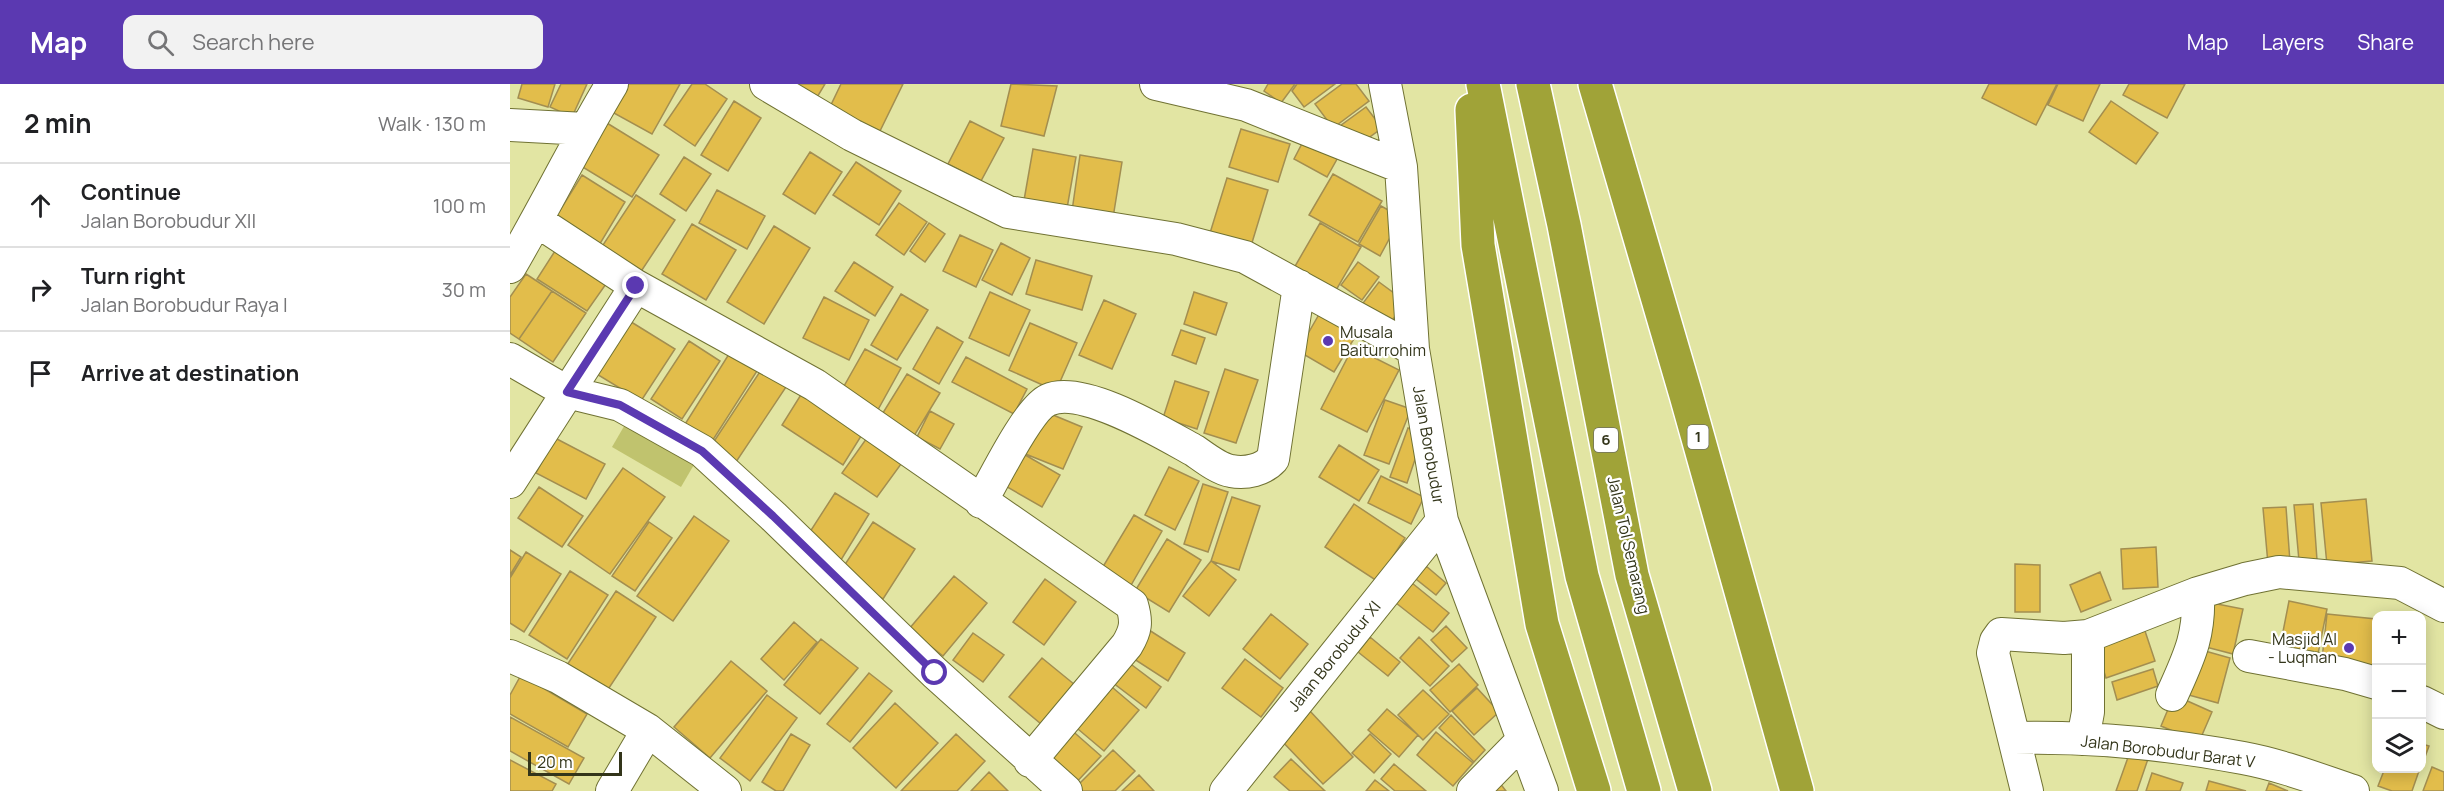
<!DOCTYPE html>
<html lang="en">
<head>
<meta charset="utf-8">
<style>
	body { margin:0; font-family:Manrope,sans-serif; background:#f2f2f2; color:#202124 }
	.controls { position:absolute; right:18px; bottom:18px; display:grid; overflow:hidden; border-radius:12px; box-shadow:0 3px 15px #0003 }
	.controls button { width:54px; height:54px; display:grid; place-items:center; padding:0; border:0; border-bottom:2px solid #e0e0e0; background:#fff; color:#202124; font:30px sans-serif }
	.scale { position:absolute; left:18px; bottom:15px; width:94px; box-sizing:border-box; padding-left:6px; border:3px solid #33351a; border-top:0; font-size:16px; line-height:21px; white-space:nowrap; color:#33351a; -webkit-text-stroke:4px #fff; paint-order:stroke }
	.stop { position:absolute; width:18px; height:18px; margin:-14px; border:4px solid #5b39b1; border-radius:50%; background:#fff }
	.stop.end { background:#5b39b1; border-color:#fff; box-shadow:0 2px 6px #0008 }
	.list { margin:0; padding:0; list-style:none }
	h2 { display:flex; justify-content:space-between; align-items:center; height:78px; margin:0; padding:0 24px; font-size:26px }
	h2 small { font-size:20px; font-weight:400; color:#757577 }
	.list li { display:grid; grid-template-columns:39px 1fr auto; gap:18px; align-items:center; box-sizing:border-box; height:84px; padding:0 24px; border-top:2px solid #e0e0e0 }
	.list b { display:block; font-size:22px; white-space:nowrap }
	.list p { margin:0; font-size:20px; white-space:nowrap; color:#757577 }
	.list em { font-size:20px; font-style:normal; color:#757577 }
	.icon { flex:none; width:33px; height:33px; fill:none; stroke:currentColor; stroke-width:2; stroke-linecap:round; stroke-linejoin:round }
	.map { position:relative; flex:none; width:1934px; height:707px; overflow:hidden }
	header { display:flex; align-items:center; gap:36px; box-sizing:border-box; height:84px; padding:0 30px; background:#5b39b1; color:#fff }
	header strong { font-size:28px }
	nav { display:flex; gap:33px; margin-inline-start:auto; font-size:21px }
	.search { width:420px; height:54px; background:#f2f2f2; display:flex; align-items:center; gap:15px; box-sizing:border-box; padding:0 21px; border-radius:12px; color:#757577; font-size:22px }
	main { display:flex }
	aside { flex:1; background:#fff }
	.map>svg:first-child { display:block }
</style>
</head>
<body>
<header>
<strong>Map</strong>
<div class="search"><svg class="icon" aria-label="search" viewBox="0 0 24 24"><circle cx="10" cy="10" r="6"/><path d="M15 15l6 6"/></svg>Search here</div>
<nav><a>Map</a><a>Layers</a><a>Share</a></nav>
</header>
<main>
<aside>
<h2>2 min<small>Walk · 130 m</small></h2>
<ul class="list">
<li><svg class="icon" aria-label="ahead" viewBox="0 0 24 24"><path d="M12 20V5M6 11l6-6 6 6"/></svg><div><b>Continue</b><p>Jalan Borobudur XII</p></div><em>100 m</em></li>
<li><svg class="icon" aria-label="right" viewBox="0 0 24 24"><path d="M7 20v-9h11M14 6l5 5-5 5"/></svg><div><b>Turn right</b><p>Jalan Borobudur Raya I</p></div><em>30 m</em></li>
<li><svg class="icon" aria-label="arrive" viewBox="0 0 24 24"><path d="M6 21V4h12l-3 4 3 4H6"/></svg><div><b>Arrive at destination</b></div></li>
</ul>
</aside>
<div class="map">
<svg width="1934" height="707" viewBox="0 0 1934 707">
	<rect width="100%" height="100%" fill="#e2e5a3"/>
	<!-- green -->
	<path fill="#c0c36e" d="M120 332 189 372 171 403 102 363Z"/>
	<!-- building -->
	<path fill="#e2bd4b" stroke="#a38e50" stroke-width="1.5" d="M12 0H45L38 23 8 14Z
		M51 0H77L62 33 40 23Z
		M118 0H170L142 50 102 28Z
		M182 0H195L217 15 185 62 154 41Z
		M281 0H315L306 15Z
		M331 0H393L369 49 319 25Z
		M501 0 547 2 534 52 491 42Z
		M758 0H785L771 19 754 7Z
		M787 0H825L794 23 782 7Z
		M832 0H846L859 17 823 44 805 20Z
		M1479 0H1547L1526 41 1472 14Z
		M1548 0H1590L1573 37 1538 21Z
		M1619 0H1675L1657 34 1613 11Z
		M224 17 251 34 218 87 191 71Z
		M1601 17 1648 49 1626 80 1579 48Z
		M856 23 872 44 846 63 830 42Z
		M92 36 149 71 122 113 66 79Z
		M460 37 494 54 471 97 438 80Z
		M731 45 780 60 768 98 719 83Z
		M797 50 831 68 817 93 784 75Z
		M523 65 566 73 556 130 513 122Z
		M300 68 332 88 305 130 273 110Z
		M570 71 612 78 602 140 561 134Z
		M174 73 201 90 176 127 150 110Z
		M346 78 391 107 369 141 323 111Z
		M823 90 872 117 848 158 799 131Z
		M72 91 115 118 88 163 44 136Z
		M717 94 758 106 741 162 700 149Z
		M207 106 255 132 237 165 189 139Z
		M126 111 165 136 130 189 91 164Z
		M389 119 417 138 394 171 366 151Z
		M871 122 891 133 870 172 849 160Z
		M419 139 435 150 415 178 400 167Z
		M810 139 851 163 825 208 784 184Z
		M182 140 226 166 196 216 152 190Z
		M264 142 300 164 254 240 217 218Z
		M450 151 483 166 466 203 433 187Z
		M491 159 520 174 502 211 472 196Z
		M45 167 96 200 77 227 27 195Z
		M526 176 582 192 572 226 516 210Z
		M344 178 383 203 365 232 325 207Z
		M848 178 869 193 852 216 831 201Z
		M16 190 42 207 9 255 0 249V213Z
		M869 198 896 218 877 243 850 223Z
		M42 207 76 229 43 278 9 255Z
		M480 208 520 226 499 272 459 254Z
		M684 208 717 219 706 251 674 240Z
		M391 210 418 226 387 276 361 261Z
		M314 213 359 236 339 276 293 254Z
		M594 216 626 230 602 285 569 271Z
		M811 227 848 248 824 288 788 267Z
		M118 236 165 265 131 317 85 289Z
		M520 239 567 259 546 307 499 286Z
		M427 243 453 258 429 300 403 285Z
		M671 246 695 254 686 280 662 271Z
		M179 257 210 277 172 335 141 315Z
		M843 263 889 286 857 348 811 325Z
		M355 265 391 284 365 331 329 311Z
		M219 270 247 287 199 362 172 345Z
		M456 273 517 305 504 330 442 298Z
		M253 283 278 300 224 381 199 365Z
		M715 285 748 296 726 359 694 349Z
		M397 290 430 309 404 352 371 332Z
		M665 297 699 308 687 345 653 334Z
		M292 309 353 349 333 381 272 341Z
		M875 316 901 325 879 380 854 371Z
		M531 326 572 343 553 385 513 369Z
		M420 327 444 340 430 365 407 353Z
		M898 344 914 349 897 399 880 393Z
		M359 351 394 376 367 413 332 389Z
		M45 354 95 380 76 415 26 389Z
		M829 361 869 386 849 417 809 393Z
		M510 368 550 391 532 423 492 400Z
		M659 383 689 397 665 446 635 431Z
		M113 384 155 413 100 490 58 461Z
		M871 392 914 413 901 440 858 419Z
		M693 400 718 408 698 468 674 460Z
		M29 403 73 432 52 463 8 434Z
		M325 409 359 430 331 476 296 454Z
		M722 413 750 422 729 486 701 477Z
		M1856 415 1862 477 1817 481 1811 419Z
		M844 420 895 454 867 497 815 463Z
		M1803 420 1807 476 1789 477 1784 421Z
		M1776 423 1780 478 1758 480 1753 424Z
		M624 431 652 447 620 503 591 486Z
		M184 432 219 457 163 537 127 512Z
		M139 438 162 454 125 507 102 492Z
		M363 438 405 465 373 515 330 488Z
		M657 455 691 476 659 528 625 507Z
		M1646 463 1648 503 1613 505 1611 465Z
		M0 466 11 473 0 491Z
		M16 468 51 490 14 548 0 539V494Z
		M701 477 726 496 699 532 673 512Z
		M1505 480 1530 481V528H1505Z
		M916 482 936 499 926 511 906 495Z
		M60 487 98 511 57 575 19 551Z
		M1590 488 1601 516 1571 528 1560 501Z
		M444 492 477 519 433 572 399 545Z
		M535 495 566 518 534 561 503 538Z
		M902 499 939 529 923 548 886 519Z
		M106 507 146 533 97 607 57 581Z
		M1779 517 1817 525 1808 570 1770 563Z
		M1702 519 1733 525 1723 570 1692 562Z
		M761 530 798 560 770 595 733 565Z
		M1817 530 1866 535 1863 581 1812 575Z
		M284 538 307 558 274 596 251 575Z
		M936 542 957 564 942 578 921 556Z
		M639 546 675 569 658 597 621 573Z
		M1635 547 1645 577 1596 594 1586 562Z
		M463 549 494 571 473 598 443 576Z
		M860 553 890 578 878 592 848 568Z
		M909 553 939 582 920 602 890 574Z
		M311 555 348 584 310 630 274 601Z
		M1688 565 1720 574 1708 619 1675 610Z
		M532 574 570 605 537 645 499 613Z
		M614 575 651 603 636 624 598 595Z
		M735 575 773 604 751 633 712 604Z
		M221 577 257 607 200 674 164 643Z
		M949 580 968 601 940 628 920 606Z
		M1643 585 1648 602 1607 616 1602 598Z
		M359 589 382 607 340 658 317 640Z
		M11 591 77 630 58 663 0 630V611Z
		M596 598 629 626 594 667 562 640Z
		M967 604 989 628 964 651 942 627Z
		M913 606 939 630 913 656 888 631Z
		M257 611 287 634 240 697 210 674Z
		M1664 611 1702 628 1689 658 1651 642Z
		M385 619 428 659 386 704 343 664Z
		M877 625 908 651 889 673 858 646Z
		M799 626 843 673 813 700 769 654Z
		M941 631 975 666 964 678 929 644Z
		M0 633 74 674 59 700 0 667Z
		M558 643 591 672 562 703 530 675Z
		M926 648 963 679 943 702 907 671Z
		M281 650 300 661 273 707H266L252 698Z
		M446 650 475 677 447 707H391Z
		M860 650 881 670 864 689 842 669Z
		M1912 660 1919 662 1912 681Z
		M1621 665 1639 672 1627 707H1606Z
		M603 666 625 687 605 707H568L565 704Z
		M781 675 815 707H780L764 693Z
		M0 676 46 700 42 707H0Z
		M884 680 916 707H885L871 695Z
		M1922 683 1934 688V707H1913Z
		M1875 684H1910L1902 707H1882L1868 702Z
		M479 688 498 707H461Z
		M1642 689 1673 699 1670 707H1636Z
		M629 691 644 707H612Z
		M865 696 879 707H856Z
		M1699 697 1736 707H1696Z
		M989 698 996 707H978Z
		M1759 699 1778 707H1756Z"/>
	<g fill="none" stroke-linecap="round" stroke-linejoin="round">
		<defs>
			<path id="minor" d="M256 0 342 51 498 128 666 155 735 173 903 265
				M646 0 736 21 891 83
				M875 0 891 83 903 265 932 437 1032 707
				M0 41 75 45
				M27 137 126 202 305 301 622 521C627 538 626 546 617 561L520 677
				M0 183C35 123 66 60 102 0
				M0 275 57 308 110 321 192 367 263 432 425 589 556 707
				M0 398 126 202
				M471 418C483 397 518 325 538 316 572 300 654 350 685 367 695 374 709 385 721 387 736 390 753 386 763 375L789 202
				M0 572 48 593 138 646 215 707
				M1739 572 1835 590 1866 599
				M1662 611C1679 573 1690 552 1688 509
				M1912 618 1934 629
				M1504 654C1580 652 1658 660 1733 674 1771 681 1807 695 1843 707
				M1573 655 1578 628V552
				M102 707 138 646
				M716 707 932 437
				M963 707 1013 656
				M1517 707 1483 569 1486 557 1491 550 1554 554 1578 552 1688 509 1735 495 1769 488 1890 499 1934 522"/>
			<path id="highway" d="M973 0 1072 492 1134 707
				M1023 0 1054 141 1122 491 1185 707
				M1085 0 1176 311 1287 707
				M962 26 968 161 1032 540 1084 707"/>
		</defs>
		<!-- minor casing -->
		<use href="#minor" stroke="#707233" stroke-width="34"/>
		<!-- highway casing -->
		<use href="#highway" stroke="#fff" stroke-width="36"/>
		<!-- minor -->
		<use href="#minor" stroke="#fff" stroke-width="32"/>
		<!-- highway -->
		<use href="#highway" stroke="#a0a338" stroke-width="33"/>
	</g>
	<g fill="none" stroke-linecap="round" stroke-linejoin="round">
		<!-- route -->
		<path stroke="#5b39b1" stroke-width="8" d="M126 202 57 308 110 321 192 367 263 432 425 589"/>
	</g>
	<!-- markers -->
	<g fill="#5b39b1" stroke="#fff" stroke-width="2">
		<circle cx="818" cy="257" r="6"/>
		<circle cx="1839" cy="564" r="6"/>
	</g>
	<g text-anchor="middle" stroke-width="4.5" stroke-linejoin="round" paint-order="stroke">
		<!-- shield labels -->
		<g fill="#fff" stroke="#70725f" stroke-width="1.5">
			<rect x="1177.5" y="341" width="21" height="24" rx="4.5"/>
			<rect x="1084" y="344" width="24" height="24" rx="4.5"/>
		</g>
		<g font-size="15" font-weight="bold" fill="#33351a">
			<text x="1188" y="358">1</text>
			<text x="1096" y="361">6</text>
		</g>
		<!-- poi labels -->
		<g font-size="16" fill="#33351a" stroke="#fff" text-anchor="start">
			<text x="830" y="254">Musala<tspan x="830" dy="18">Baiturrohim</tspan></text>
			<text x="1827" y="561" text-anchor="end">Masjid Al<tspan x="1827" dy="18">- Luqman</tspan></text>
		</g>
		<!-- street labels -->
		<g font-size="16" fill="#33351a" stroke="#fff">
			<text transform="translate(919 361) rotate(80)" y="6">Jalan Borobudur</text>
			<text transform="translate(1119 461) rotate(77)" y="6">Jalan Tol Semarang</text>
			<text transform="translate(824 572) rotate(-51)" y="6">Jalan Borobudur XI</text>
			<text transform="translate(1658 667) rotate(7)" y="6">Jalan Borobudur Barat V</text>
		</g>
	</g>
</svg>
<div class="controls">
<button>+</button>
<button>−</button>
<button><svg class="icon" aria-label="layers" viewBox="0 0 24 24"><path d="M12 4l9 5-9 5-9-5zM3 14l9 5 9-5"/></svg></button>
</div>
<div class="scale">20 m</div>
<div class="stop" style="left:425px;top:589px"></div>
<div class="stop end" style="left:126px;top:202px"></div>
</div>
</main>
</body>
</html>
